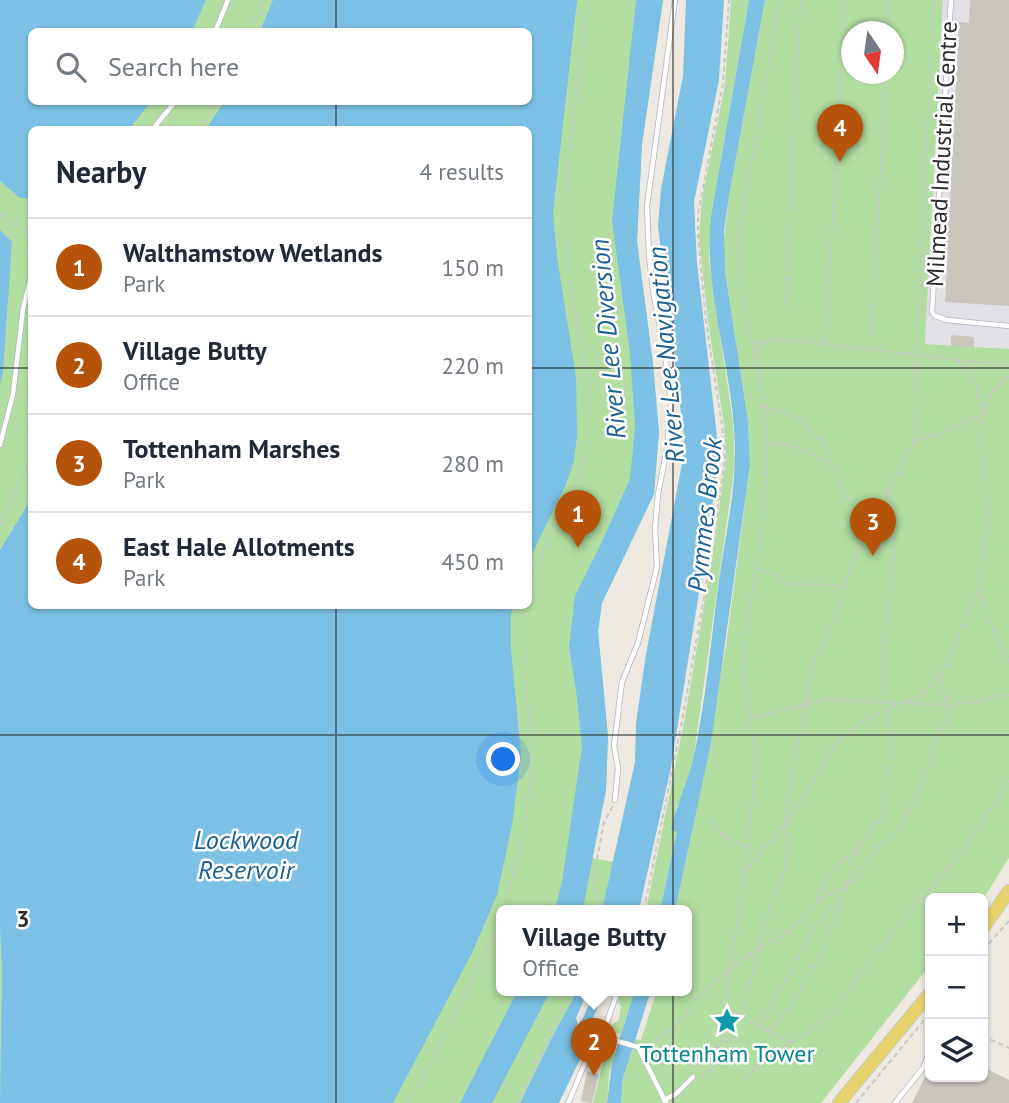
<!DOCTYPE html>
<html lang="en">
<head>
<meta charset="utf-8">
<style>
	body { margin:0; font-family:"PT Sans",sans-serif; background:#f6f6f7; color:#1f2937 }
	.controls { position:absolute; right:21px; bottom:21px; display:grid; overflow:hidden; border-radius:10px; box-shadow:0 2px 5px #0004 }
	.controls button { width:63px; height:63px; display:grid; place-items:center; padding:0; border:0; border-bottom:2px solid #e0e1e3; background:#fff; color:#1f2937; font:35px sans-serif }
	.compass { position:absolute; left:841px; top:21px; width:63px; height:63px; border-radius:50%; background:#fff; box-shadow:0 2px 5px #0004; rotate:167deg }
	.you { position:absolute; left:504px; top:760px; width:24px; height:24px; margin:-18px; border:5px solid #fff; border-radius:50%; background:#1a73e8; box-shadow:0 0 0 10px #1a73e833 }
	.badge { display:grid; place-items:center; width:46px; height:46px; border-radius:50%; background:#b45309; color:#fff; font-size:23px; font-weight:700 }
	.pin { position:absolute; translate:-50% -58px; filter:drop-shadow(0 2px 4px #0008) }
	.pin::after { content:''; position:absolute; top:37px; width:24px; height:21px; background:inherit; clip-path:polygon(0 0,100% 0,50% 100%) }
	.popup { position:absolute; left:496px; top:905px; width:196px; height:91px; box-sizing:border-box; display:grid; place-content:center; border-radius:10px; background:#fff; filter:drop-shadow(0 2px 5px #0005); font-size:23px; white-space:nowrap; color:#747a83 }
	.popup b { font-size:26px; color:#1f2937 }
	.popup::after { content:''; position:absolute; left:50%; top:100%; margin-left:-14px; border:14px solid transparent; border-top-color:#fff }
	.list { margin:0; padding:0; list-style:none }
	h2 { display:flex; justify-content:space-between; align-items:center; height:91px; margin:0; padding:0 28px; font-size:30px }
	h2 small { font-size:23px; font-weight:400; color:#747a83 }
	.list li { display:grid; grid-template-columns:46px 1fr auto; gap:21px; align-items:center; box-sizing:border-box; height:98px; padding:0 28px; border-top:2px solid #e0e1e3 }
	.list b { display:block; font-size:26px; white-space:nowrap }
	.list p { margin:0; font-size:23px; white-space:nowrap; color:#747a83 }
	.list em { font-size:23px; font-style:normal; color:#747a83 }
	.icon { flex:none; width:38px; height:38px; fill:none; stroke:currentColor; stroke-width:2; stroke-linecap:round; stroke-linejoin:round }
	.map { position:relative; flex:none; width:1009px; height:1103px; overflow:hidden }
	.search { position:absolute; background:#fff; box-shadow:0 2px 5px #0004; left:28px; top:28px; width:504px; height:77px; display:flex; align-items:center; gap:18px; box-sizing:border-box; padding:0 24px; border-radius:10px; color:#747a83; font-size:26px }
	.panel { position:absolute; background:#fff; box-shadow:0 2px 5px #0004; left:28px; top:126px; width:504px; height:483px; border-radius:10px }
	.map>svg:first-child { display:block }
</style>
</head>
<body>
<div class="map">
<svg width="1009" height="1103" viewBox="0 0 1009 1103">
	<rect width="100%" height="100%" fill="#ede8e0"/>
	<!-- industrial -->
	<path fill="#e2e0e6" d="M943 0H1009V349L925 344Z"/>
	<!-- green -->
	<path fill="#b2dea1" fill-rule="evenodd" d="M0 0H663L642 144 637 241 653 364 659 432 654 494 602 603 598 631 608 737 606 790 592 858 613 862 602 910H501V990H578L553 1035 520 1103H0ZM32 32H528V102H32ZM32 130H528V606H32Z
		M731 0H749L711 216 709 260 733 422 735 464 693 761 684 795 676 807 677 832 660 910H646L685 717 714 546 726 457 724 425 708 322 699 236 702 198 725 85Z
		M765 0H943L925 344 1009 349V858L983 899 930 898V965L821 1103H621L623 1078 635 1039 641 1040 657 990H687V910H675L726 646 750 465 748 421 725 271 723 247 729 196ZM852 32H894V74H852Z
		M621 990H635L621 1034 610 1031 609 1026 619 1020 621 1006 618 1002Z
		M616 1048 609 1075 607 1103H593L606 1050Z"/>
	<!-- water -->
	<path fill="#7cc1e5" d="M0 0H206L192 31 32 32V102H151L129 129 32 130 31 199 20 198 0 181Z
		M273 0H577L553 213 557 257 576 377 577 436 574 461 566 484 529 560 528 130 206 129 224 102H528V32L260 31Z
		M636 0H663L642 144 637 241 653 364 659 432 654 494 602 603 598 631 608 737 606 790 584 903 583 910H555L562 882 582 747 576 690 569 647 575 596 600 546 630 479 635 426 630 353 612 221Z
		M686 0H724L719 80 694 202 697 263 719 454 710 524 671 767 639 910H602L635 762 636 723 646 654 682 464 684 438 658 226 661 189 683 76Z
		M749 0H765L729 196 724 231 725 271 748 421 750 465 711 743 675 910H660L677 832 671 830C676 806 687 784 693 760 706 701 711 640 719 580 725 537 736 492 735 448 734 370 703 294 711 216Z
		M0 230 12 242 3 372 0 384Z
		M31 480 32 606H513L511 614V649L521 754 512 825 497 895 472 953 393 1103H0L2 973 0 926V550L27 506Z
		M518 990H551L492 1103H460Z
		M578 990H588L576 1018 578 1025 583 1018 595 990H605L590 1025 591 1038 594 1040 586 1057 582 1055 559 1103H520L553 1035Z
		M635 990H651L623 1078 621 1103H607L612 1063Z"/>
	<!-- building -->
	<path fill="#c9c6be" d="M970 0H1009V306L945 302 948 250H943L946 198H950L959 22 969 23Z
		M951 335 974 337V347L951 346Z
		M983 1067 1009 1080V1103H912L925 1077H983Z
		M587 1071 599 1074 592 1103 581 1101Z"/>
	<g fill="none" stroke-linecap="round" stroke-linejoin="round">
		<defs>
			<path id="lane" d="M951 0 932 312 935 316 947 320 1009 326
				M215 32 228 0
				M152 130 175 102
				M0 445 13 394 23 309 32 273
				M615 800 618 768 614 746 622 682 638 643 657 567 655 529 658 494 667 448 671 404 665 353 653 291 649 255 647 206 675 0
				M606 1038 638 1047 666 1103
				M606 1038 605 1028 618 990
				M664 1100 676 1094 693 1077
				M568 1103C579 1082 585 1051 606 1038
				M895 1103 923 1068 930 1051"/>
			<path id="primary" d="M983 928 1009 891
				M839 1103 930 993"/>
		</defs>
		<!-- lane casing -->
		<use href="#lane" stroke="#b3b5be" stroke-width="6"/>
		<!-- primary casing -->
		<use href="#primary" stroke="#c8c8c8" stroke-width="14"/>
		<!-- path -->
		<path stroke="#c8c8c8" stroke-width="2" stroke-dasharray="5 3.5" stroke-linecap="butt" d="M252 32 264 0
			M888 32 890 0
			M201 130 219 102
			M0 214 32 234
			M785 306 801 0
			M872 334 886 74
			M753 343 780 340 826 344 1009 366
			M826 344 845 0
			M754 353 764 343
			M956 360 969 370 976 381 983 414 980 442 990 513 982 557 980 588 987 615 1009 662
			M766 407 801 419 826 448 829 462
			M913 442 918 400 915 382 934 0
			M769 445 789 444 829 463 839 477 845 496 857 502 867 530
			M0 525 27 468 32 449
			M756 569 774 574 790 584 845 585
			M528 586 532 573 574 489 586 451 589 415 586 379 567 252 565 215 568 170 588 0
			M905 703C928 704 952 706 975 702 987 700 996 695 1009 695
			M885 704C885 686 881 668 883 650 889 596 902 543 889 489
			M750 718 828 699 900 704
			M709 820C720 835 729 841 747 846
			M747 868 788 822 839 739C852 727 868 718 885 710 898 704 912 702 924 692 955 665 960 621 980 588
			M817 901C827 876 832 867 855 852
			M505 910 526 821 534 743 528 706 523 626 525 606
			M597 910 594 876 604 822 613 806
			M644 910 683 716 713 546 725 457 722 425 706 322 698 236V214L723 84 729 0
			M983 950 1009 921
			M726 1010 790 1042
			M741 1017 771 904C789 873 787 852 785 817L813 666 818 651 833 626 849 574 867 532 913 444 920 439 942 433 983 414 992 393 1009 376
			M757 1025C771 1004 784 983 797 961 811 937 816 917 842 902L858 844 883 818 886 781 891 764 892 734 886 711
			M723 1031 729 1036 733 1044 731 1049 724 1056
			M770 1032 795 998 817 962 842 903
			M983 1036 1009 1048
			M648 1046 673 1029 702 995 725 974 758 948 793 929 817 902 847 886 859 875 881 844 893 835 912 806 932 757V745L949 715 940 674
			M650 1046 681 1052 702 1068
			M716 1049 722 1038C731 946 752 856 754 764 756 727 742 692 745 654 750 583 770 515 767 443 766 386 747 332 740 276 738 264 739 251 738 239L780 0
			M732 1050 753 1069
			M711 1054 712 1048 716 1047
			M702 1078 717 1063
			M744 1079 772 1053 815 1029 828 1017 899 925 943 875 969 841 1009 780
			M409 1103 501 922
			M517 1103 572 990
			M856 1103 930 1013"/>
		<!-- lane -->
		<use href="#lane" stroke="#fff" stroke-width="4.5"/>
		<!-- primary -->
		<use href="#primary" stroke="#e6d36c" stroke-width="12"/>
	</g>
	<!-- grid -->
	<path fill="none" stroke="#2c2c2c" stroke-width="2" stroke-opacity="0.55" d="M336 0V32M673 0V1103M336 102V130M0 368H32M528 368H1009M336 606V1103M0 735H1009"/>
	<!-- icons -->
	<defs>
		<symbol id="sight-bare" viewBox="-9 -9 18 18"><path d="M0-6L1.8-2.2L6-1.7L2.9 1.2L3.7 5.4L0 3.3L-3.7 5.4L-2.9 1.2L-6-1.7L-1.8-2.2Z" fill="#0f9aa8" stroke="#fff" stroke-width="2.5" paint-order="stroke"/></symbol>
	</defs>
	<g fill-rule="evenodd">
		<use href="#sight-bare" x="708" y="1002" width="38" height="38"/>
	</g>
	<g text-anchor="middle" stroke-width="5" stroke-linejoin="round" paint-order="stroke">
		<!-- street labels -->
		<g font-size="24" fill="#2c2c2c" stroke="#fff">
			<text transform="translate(942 154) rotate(-87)" y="8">Milmead Industrial Centre</text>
		</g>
		<!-- culture labels -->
		<g font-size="24" fill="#0d838f" stroke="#fff">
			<text x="727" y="1062">Tottenham Tower</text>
		</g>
		<!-- water labels -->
		<g font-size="26" font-style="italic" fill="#196094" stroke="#fff">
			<text transform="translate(608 339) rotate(-95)" y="9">River Lee Diversion</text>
			<text transform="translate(666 355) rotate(-95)" y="9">River Lee Navigation</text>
			<text transform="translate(705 515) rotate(-84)" y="9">Pymmes Brook</text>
			<text x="246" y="849">Lockwood<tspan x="246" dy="30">Reservoir</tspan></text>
		</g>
	</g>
	<g font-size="23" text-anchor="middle" font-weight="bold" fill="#2c2c2c" stroke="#fff" stroke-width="5" stroke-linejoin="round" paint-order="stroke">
		<text x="23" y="927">3</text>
	</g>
</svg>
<div class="controls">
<button>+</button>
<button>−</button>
<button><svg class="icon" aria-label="layers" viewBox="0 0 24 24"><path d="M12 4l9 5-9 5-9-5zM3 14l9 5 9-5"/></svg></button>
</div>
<svg class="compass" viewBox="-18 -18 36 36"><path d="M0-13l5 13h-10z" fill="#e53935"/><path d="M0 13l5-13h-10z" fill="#747a83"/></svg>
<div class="you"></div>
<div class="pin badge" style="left:578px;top:548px">1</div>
<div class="pin badge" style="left:594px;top:1076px">2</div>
<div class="popup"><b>Village Butty</b>Office</div>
<div class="pin badge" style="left:873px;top:556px">3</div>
<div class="pin badge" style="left:840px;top:162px">4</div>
<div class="search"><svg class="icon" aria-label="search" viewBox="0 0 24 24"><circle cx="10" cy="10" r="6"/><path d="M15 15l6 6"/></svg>Search here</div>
<section class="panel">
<h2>Nearby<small>4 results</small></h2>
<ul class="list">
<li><span class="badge">1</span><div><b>Walthamstow Wetlands</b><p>Park</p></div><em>150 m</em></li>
<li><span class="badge">2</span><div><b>Village Butty</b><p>Office</p></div><em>220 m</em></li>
<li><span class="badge">3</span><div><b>Tottenham Marshes</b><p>Park</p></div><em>280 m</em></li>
<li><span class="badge">4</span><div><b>East Hale Allotments</b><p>Park</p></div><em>450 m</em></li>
</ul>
</section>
</div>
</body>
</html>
